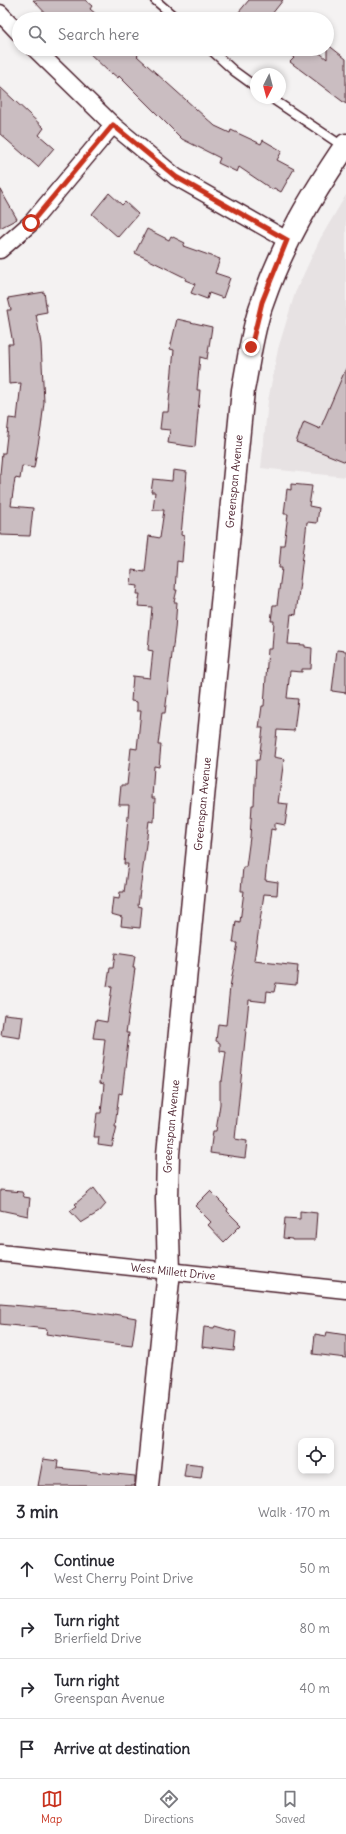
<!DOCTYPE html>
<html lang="en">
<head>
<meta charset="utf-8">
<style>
	body { margin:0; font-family:Delius,sans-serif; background:#f7f7f7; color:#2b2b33 }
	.controls { position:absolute; right:12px; bottom:12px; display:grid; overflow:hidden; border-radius:8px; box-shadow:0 2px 6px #0003 }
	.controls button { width:36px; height:36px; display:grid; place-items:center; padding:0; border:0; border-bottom:1px solid #e1e1e2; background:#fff; color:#2b2b33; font:20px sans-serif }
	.compass { position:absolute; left:250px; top:68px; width:36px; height:36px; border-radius:50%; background:#fff; box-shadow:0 2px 6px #0003; rotate:186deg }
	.stop { position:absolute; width:12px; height:12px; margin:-9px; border:3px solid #c8321e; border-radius:50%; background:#fff }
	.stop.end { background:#c8321e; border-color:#fff; box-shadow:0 1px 4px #0008 }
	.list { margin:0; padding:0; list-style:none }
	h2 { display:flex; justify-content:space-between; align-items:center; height:52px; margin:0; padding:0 16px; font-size:17px }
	h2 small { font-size:13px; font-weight:400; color:#7c7c81 }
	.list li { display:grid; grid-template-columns:26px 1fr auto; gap:12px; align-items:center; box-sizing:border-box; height:60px; padding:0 16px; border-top:1px solid #e1e1e2 }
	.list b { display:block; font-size:15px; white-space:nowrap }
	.list p { margin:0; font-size:13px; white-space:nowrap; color:#7c7c81 }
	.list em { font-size:13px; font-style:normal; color:#7c7c81 }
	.icon { flex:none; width:22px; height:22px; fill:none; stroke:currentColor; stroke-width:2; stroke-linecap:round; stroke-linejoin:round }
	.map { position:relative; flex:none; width:346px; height:1486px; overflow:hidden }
	.search { position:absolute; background:#fff; box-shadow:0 2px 6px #0003; left:12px; right:12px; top:12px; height:44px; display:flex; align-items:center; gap:10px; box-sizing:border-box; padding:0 14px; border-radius:22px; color:#7c7c81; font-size:15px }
	.sheet { height:292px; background:#fff }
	nav { display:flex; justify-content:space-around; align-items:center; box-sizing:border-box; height:56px; border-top:1px solid #e1e1e2; background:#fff; font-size:11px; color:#7c7c81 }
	nav a { display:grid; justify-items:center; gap:2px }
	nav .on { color:#c8321e }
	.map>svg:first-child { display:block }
</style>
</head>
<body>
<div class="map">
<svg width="346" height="1486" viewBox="0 0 346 1486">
	<rect width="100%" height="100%" fill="#f4f2f2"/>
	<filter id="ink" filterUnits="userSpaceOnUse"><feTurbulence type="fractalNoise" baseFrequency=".025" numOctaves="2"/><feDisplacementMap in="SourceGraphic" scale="8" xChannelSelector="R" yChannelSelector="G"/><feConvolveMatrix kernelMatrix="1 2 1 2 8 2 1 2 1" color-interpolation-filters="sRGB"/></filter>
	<g filter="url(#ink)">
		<!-- built -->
		<path fill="#e7e2e3" d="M346 195V477L261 468 268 401 278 349 295 293 320 239Z"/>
		<!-- building -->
		<path fill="#cabdc1" stroke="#4a1f2b" d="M33 0H85L92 6 90 9 102 19H51Z
			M249 0H283L268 19H233Z
			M327 44 346 59V104L290 62 294 58 284 49H315L327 59Z
			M85 49H144L137 56 215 126 230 133 231 130 261 144 263 140 282 151 277 160 294 169 281 192 274 188 273 190 239 167 237 172 218 163 220 158 182 139 119 76 118 78 112 73 111 74Z
			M0 87 44 128 39 135 54 148 38 167 0 134Z
			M0 189 17 219 0 228Z
			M109 193 122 205 125 202 138 214 118 237 92 214Z
			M147 229 169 240 171 236 185 243 183 246 220 259 215 273 230 278 223 298 209 293 207 299 191 293 195 284 185 280 186 278 135 253Z
			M44 292 47 312 36 314 41 344 44 402 41 428 34 468 22 466 20 479 15 478 11 506 33 508 30 536 0 535V474L2 453H5L9 418 17 419 21 383 9 384 8 344H13L7 310H11L8 298Z
			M177 319 212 327 207 359 200 357 197 390H200L195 447 168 443 170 430 160 429 162 412H168L174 350 170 349Z
			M346 368V462L296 442 304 422 320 429Z
			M173 470 187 472 181 535 184 536 182 562 177 561 175 590H177L174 602H177L175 629 165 713H162L158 745H161L159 767 154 766 152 798H155L154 822 149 821 138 906 142 907 140 928 121 926 122 917 111 914 113 898 119 899 120 892H124L128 864H124L129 805H119L121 785H127L131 748 137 749 141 711H137V702L131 701 133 676 150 678 153 651 148 650 152 607 138 606 140 594H137L138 586 131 585 132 570 145 572 149 536 160 538 164 510H153L155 492H151L153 479 172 481Z
			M291 484 312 486 309 506 319 508 317 523 307 522 296 615 291 614 288 644 305 645V647L312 648 311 669H302V672L290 671 287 698 298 699 294 731 277 730 274 757 284 759 278 803 288 804 285 825 275 823V830L271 829 265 880 278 882 277 895 264 894 254 961 298 966 296 985 276 983 274 992 267 991 266 1002 249 1000 235 1139 247 1141 245 1158 210 1153 213 1131H216L220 1104V1081H222L226 1052 220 1051V1043L216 1041 218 1024 226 1025 230 987 238 943H233L236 921 240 922 244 891H241L243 867H246L250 837 252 805H254L256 760H259L263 728H259L262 706H264L268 649H272L274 621H271L273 605H277L282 568H279L281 545H284L288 514H284L287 489 291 490Z
			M337 650 346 651V693L332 691Z
			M115 953 135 956 133 968H135L126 1033H129L122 1094 119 1093 115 1126H117L112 1147 98 1145 99 1137H94L97 1113H101L104 1084 100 1083 105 1039 93 1038 96 1020 107 1022 112 987 107 986 110 968H113Z
			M4 1014 23 1016 20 1038 1 1035Z
			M94 1188 106 1204 99 1212 81 1223 70 1211 77 1206 75 1204Z
			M0 1190 22 1192 24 1197 30 1198 28 1216 0 1210Z
			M210 1191 228 1209 227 1211 241 1225 224 1242 208 1225 211 1222 195 1206Z
			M300 1211 317 1213 315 1240H292V1239L283 1238 285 1218 300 1219Z
			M0 1304 69 1310 114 1316V1314L136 1318 132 1346 67 1338V1337L46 1334 47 1329 0 1324Z
			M215 1326 236 1332 234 1351 202 1347 204 1327 214 1328Z
			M327 1332 346 1335V1358L313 1354 315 1334 326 1336Z
			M43 1459 58 1461 57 1468 135 1476V1486H38Z
			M186 1463 203 1465 201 1478 184 1476Z"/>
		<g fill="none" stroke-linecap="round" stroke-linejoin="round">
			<defs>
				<path id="lane" d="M155 0 177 19
					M210 49 234 71 256 87
					M271 98 344 147"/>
				<g id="street">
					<path d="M0 13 19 33"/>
					<path d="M35 49 113 125 176 177 287 240"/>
					<path d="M0 250 31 223 113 125"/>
					<path id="s1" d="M0 1253 346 1290"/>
				</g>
				<g id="secondary">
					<path id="s2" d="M147 1486 169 1271 167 1199 168 1154 243 390C249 361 252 329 263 301 283 243 312 195 346 145"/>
				</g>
			</defs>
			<!-- lane casing -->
			<use href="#lane" stroke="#4a1f2b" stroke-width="11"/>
			<!-- street casing -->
			<use href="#street" stroke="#4a1f2b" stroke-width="19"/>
			<!-- secondary casing -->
			<use href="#secondary" stroke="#4a1f2b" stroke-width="25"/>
			<!-- lane -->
			<use href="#lane" stroke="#fff" stroke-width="8"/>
			<!-- street -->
			<use href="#street" stroke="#fff" stroke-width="16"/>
			<!-- secondary -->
			<use href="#secondary" stroke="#fff" stroke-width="22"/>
		</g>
	</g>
	<g fill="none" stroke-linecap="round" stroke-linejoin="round" filter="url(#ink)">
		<!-- route -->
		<path stroke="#c8321e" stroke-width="5" d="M31 223 113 125 176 177 287 240 262 302 251 347"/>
	</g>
	<g text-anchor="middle" stroke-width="3" stroke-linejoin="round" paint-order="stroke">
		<!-- street labels -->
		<g font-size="11" fill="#4a1f2b" stroke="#fff">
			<text dy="4" stroke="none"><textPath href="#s2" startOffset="1009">Greenspan Avenue</textPath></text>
			<text dy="4" stroke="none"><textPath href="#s2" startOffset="685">Greenspan Avenue</textPath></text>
			<text dy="4" stroke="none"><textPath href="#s2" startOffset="361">Greenspan Avenue</textPath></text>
			<text dy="4" stroke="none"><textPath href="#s1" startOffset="174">West Millett Drive</textPath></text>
		</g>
	</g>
</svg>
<div class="controls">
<button><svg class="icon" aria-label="locate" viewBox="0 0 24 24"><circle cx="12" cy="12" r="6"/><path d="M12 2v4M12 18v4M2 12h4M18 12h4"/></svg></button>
</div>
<svg class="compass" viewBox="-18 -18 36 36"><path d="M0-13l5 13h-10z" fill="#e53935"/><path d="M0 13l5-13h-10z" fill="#7c7c81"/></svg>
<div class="stop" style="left:31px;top:223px"></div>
<div class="stop end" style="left:251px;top:347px"></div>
<div class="search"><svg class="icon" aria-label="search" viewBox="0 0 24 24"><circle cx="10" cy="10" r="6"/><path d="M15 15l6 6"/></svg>Search here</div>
</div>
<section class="sheet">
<h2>3 min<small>Walk · 170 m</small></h2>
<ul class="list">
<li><svg class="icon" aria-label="ahead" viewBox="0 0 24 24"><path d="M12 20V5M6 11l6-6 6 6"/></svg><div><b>Continue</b><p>West Cherry Point Drive</p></div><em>50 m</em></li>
<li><svg class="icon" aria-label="right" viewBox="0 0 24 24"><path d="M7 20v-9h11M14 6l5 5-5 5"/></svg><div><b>Turn right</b><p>Brierfield Drive</p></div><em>80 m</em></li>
<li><svg class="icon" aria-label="right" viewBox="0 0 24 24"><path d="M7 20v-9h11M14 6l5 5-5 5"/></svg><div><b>Turn right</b><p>Greenspan Avenue</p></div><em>40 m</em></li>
<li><svg class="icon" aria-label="arrive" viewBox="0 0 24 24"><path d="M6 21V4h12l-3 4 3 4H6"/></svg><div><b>Arrive at destination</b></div></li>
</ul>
</section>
<nav>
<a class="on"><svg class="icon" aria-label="map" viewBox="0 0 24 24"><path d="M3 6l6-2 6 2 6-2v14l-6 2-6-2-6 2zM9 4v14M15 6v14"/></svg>Map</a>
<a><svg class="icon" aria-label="directions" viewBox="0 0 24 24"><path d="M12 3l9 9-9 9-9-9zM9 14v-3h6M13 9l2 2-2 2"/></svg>Directions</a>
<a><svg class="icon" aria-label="saved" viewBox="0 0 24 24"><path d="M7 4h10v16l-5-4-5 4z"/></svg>Saved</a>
</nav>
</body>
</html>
